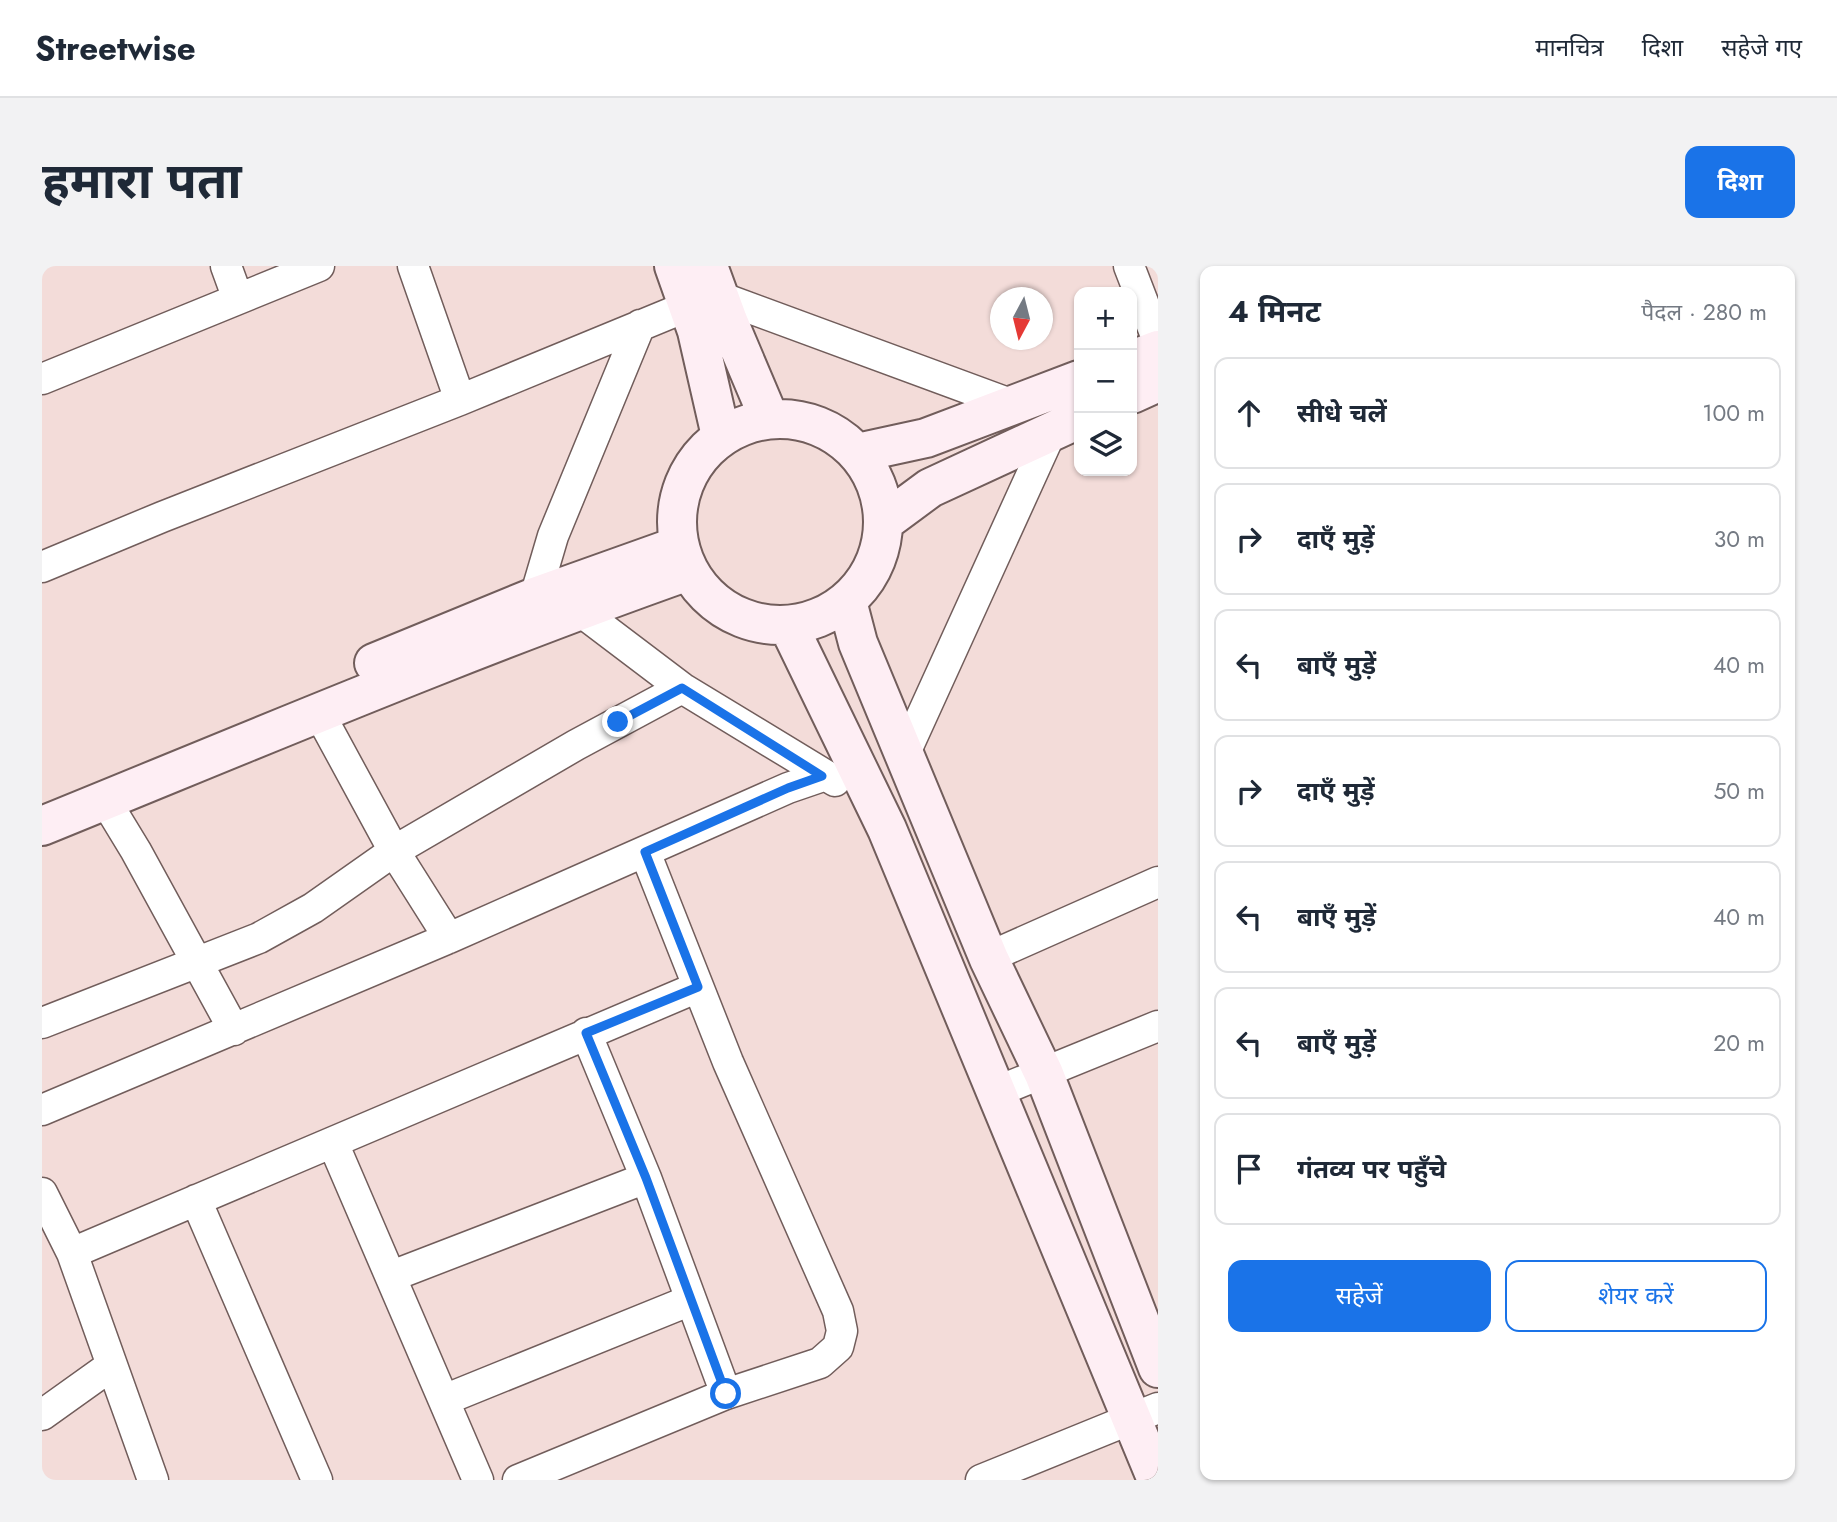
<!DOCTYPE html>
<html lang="hi">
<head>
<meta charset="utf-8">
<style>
	body { margin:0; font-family:Jost,"Noto Sans Devanagari",sans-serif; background:#f2f2f3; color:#1f2937 }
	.controls { position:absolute; right:21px; top:21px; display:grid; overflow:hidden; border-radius:14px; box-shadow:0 2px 5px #0004 }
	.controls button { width:63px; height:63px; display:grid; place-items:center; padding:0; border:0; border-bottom:2px solid #e0e1e3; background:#fff; color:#1f2937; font:35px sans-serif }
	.compass { position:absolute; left:948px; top:21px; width:63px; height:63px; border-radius:50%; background:#fff; box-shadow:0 2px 5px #0004; rotate:187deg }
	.stop { position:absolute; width:21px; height:21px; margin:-16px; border:5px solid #1a73e8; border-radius:50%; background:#fff }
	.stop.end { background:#1a73e8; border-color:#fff; box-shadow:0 2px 7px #0008 }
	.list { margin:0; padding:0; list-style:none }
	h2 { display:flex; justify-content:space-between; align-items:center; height:91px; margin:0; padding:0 28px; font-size:30px }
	h2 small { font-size:23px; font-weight:400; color:#747a83 }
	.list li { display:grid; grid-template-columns:46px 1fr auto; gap:21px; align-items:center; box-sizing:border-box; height:112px; margin:0 14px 14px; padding:0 14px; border:2px solid #e0e1e3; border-radius:14px }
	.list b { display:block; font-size:26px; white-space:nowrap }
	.list em { font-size:23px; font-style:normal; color:#747a83 }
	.actions { display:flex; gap:14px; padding:21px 28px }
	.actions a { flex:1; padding:16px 0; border:2px solid #1a73e8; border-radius:14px; text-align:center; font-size:24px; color:#1a73e8 }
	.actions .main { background:#1a73e8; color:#fff }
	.icon { flex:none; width:38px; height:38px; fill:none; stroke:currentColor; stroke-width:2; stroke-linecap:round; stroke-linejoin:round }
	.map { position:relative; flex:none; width:1116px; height:1214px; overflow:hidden; border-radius:14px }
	header { display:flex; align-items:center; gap:42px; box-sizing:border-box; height:98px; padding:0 35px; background:#fff; border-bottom:2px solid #e0e1e3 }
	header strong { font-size:33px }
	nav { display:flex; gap:38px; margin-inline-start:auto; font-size:24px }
	.intro { display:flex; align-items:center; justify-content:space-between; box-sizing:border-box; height:168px; padding:0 42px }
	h1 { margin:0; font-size:49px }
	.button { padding:18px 32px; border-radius:14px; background:#1a73e8; color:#fff; font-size:24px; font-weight:700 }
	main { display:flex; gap:42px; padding:0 42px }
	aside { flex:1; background:#fff; border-radius:14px; box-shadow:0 2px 5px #0004 }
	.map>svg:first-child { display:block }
</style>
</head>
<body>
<header>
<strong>Streetwise</strong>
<nav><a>मानचित्र</a><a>दिशा</a><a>सहेजे गए</a></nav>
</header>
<div class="intro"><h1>हमारा पता</h1><a class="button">दिशा</a></div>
<main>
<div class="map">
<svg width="1116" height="1214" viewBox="0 0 1116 1214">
	<rect width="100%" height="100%" fill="#f3dcd9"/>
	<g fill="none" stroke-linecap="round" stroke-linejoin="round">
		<defs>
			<path id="street" d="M184 0 196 33
				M371 0 418 134
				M1087 0 1116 75
				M0 113 277 0
				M0 301 120 251 418 134 646 40 678 31 971 139
				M493 331 511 270 598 59
				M537 344 640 422 793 515
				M277 447 352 585 407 672
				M862 489 1009 166
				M63 534 94 585 192 764
				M947 691 1116 616
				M0 757 217 672 271 642 352 585 534 479 640 422
				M544 767 604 912 684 1128
				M954 826 1116 760
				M0 844 407 672 746 522 781 510
				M291 877 436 1214
				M0 927 30 987 111 1214
				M154 934 275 1214
				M30 987 656 721
				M350 1010 604 912
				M402 1134 649 1034
				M0 1149 70 1099
				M476 1214 684 1128 778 1097 796 1081 800 1065 796 1045 686 796 603 586
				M939 1214 1116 1142"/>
			<path id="secondary" d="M632 0 655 65 679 170
				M666 0 686 55 727 152
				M1090 94 1116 84
				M1090 128 1116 116
				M635 256a103 103 0 1 1 206 0a103 103 0 1 1-206 0Z
				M815 187 884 172 1037 114
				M842 256 888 222 1037 153
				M805 335 816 377 947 693 1002 808 1116 1102
				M746 359 845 563 1115 1214
				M332 397 493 331 636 280
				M0 560C214 473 428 382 646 305"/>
		</defs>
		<!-- street casing -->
		<use href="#street" stroke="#715d5b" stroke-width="33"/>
		<!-- secondary casing -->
		<use href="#secondary" stroke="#715d5b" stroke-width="42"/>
		<!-- street -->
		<use href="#street" stroke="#fff" stroke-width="30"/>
		<!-- secondary -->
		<use href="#secondary" stroke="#feeef4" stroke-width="38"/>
	</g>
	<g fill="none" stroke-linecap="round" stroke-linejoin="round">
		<!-- route -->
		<path stroke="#1a73e8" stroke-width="9" d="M576 456 640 422 780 510 746 522 603 586 656 721 544 767 604 912 684 1128"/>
	</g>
</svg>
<div class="controls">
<button>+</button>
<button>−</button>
<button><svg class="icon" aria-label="layers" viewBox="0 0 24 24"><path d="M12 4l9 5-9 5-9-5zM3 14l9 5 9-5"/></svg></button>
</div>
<svg class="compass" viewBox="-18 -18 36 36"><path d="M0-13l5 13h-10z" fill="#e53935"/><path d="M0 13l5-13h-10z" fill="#747a83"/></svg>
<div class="stop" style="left:684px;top:1128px"></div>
<div class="stop end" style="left:576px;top:456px"></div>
</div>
<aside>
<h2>4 मिनट<small>पैदल · 280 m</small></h2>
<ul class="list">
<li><svg class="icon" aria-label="ahead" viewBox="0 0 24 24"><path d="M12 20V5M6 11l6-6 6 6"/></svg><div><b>सीधे चलें</b></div><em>100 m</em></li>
<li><svg class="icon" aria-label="right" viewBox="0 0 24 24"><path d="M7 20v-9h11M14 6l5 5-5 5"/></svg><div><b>दाएँ मुड़ें</b></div><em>30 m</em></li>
<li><svg class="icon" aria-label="left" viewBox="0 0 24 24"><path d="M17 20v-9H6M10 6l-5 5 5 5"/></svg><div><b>बाएँ मुड़ें</b></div><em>40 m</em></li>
<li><svg class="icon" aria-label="right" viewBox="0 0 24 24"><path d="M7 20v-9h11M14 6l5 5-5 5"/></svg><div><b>दाएँ मुड़ें</b></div><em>50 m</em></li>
<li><svg class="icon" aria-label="left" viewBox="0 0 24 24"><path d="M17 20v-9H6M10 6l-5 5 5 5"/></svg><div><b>बाएँ मुड़ें</b></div><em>40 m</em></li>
<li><svg class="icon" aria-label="left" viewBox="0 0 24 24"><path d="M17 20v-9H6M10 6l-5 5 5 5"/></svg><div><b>बाएँ मुड़ें</b></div><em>20 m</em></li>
<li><svg class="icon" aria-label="arrive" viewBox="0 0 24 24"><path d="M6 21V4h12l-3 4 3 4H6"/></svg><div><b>गंतव्य पर पहुँचे</b></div></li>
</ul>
<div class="actions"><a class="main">सहेजें</a><a>शेयर करें</a></div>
</aside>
</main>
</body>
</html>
